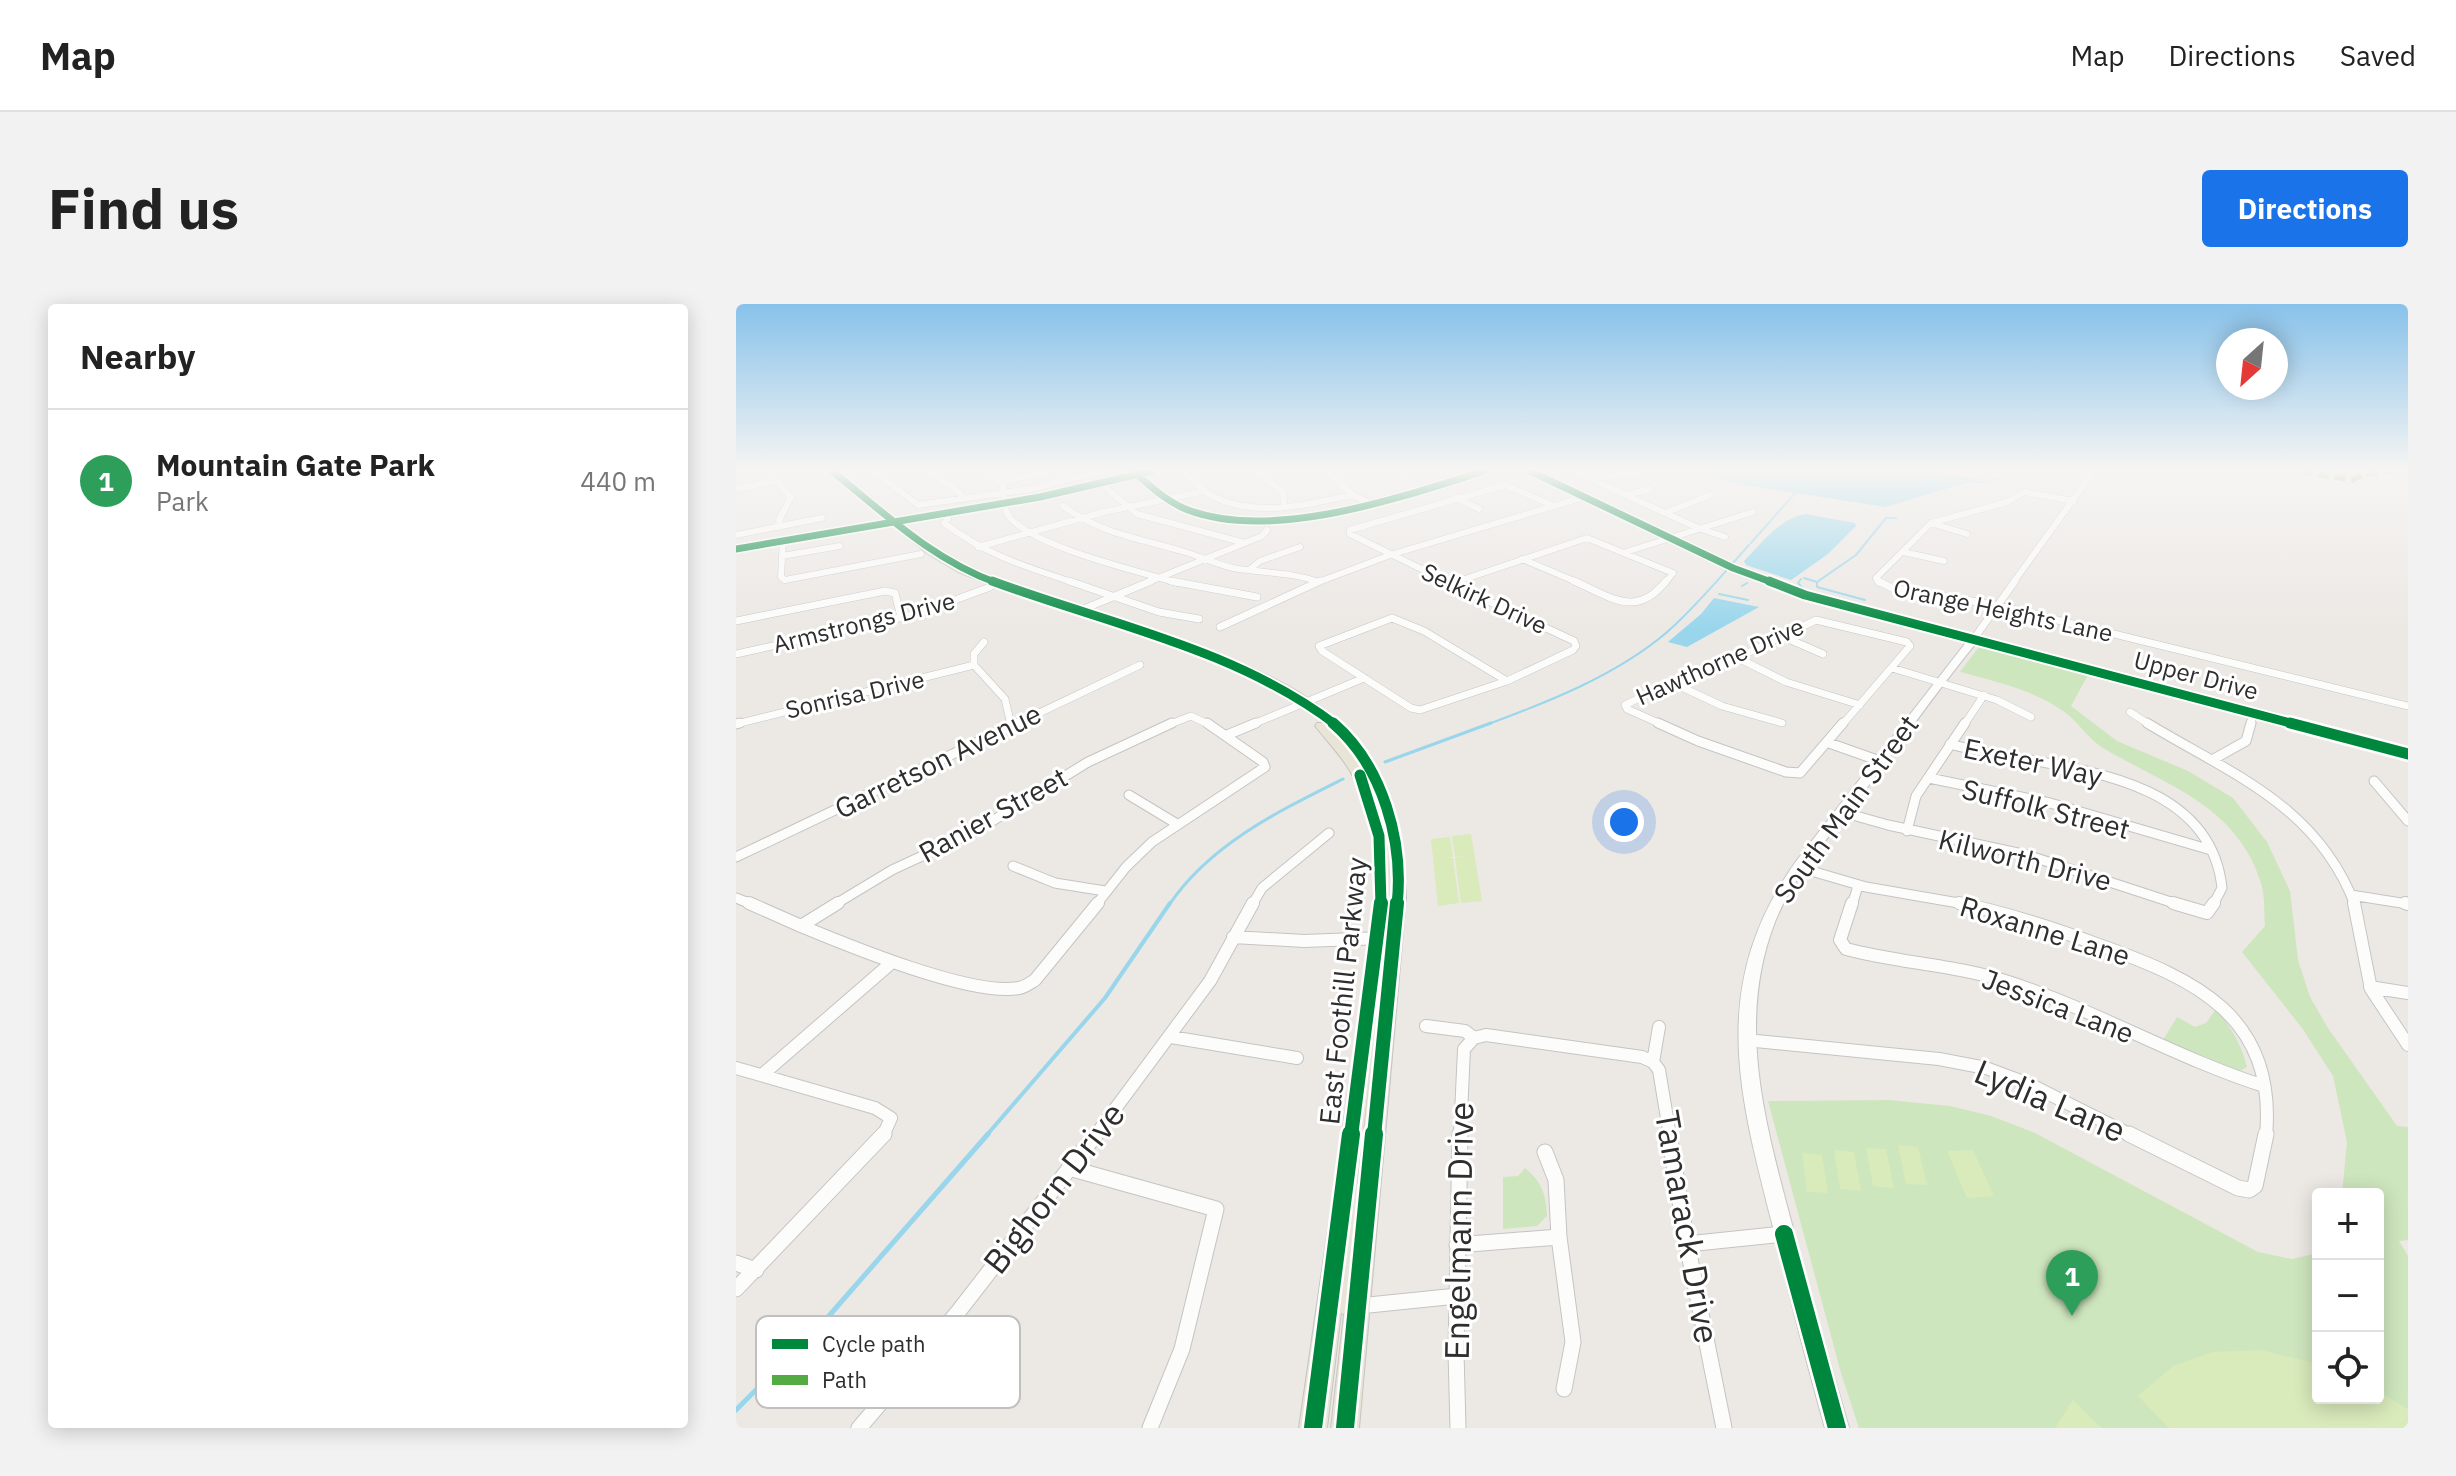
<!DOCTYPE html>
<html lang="en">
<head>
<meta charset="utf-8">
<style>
	body { margin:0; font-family:"IBM Plex Sans",sans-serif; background:#f2f2f2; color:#222 }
	.controls { position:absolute; right:24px; bottom:24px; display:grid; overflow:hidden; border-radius:8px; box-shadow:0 4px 20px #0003 }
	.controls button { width:72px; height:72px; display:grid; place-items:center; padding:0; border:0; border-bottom:2px solid #e0e0e0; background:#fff; color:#222; font:40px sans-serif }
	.compass { position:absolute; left:1480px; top:24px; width:72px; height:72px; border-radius:50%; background:#fff; box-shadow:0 4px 20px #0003; rotate:207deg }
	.you { position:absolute; left:888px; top:518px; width:28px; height:28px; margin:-20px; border:6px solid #fff; border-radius:50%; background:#1a73e8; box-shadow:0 0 0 12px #1a73e833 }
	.badge { display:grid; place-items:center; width:52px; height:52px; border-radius:50%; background:#1a73e8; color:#fff; font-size:26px; font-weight:700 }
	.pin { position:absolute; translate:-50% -66px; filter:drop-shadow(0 2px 4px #0008) }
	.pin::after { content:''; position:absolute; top:42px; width:28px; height:24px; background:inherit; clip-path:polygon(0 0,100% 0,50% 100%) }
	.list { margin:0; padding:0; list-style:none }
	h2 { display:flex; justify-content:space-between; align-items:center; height:104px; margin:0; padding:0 32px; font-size:34px }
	h2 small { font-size:26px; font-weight:400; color:#767676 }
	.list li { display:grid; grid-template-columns:52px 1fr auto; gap:24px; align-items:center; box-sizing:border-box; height:144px; padding:0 32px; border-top:2px solid #e0e0e0 }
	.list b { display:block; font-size:30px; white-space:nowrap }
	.list p { margin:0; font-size:26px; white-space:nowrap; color:#767676 }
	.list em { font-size:26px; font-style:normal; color:#767676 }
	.icon { flex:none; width:44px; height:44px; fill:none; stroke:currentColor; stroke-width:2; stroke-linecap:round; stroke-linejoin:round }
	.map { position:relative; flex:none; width:1672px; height:1124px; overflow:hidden; border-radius:8px }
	header { display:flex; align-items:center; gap:48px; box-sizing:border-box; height:112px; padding:0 40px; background:#fff; border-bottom:2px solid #e0e0e0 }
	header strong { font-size:38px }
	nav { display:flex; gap:44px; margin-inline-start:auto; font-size:28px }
	.intro { display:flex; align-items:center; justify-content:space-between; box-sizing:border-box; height:192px; padding:0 48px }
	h1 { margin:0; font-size:56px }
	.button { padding:20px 36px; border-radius:8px; background:#1a73e8; color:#fff; font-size:28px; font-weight:700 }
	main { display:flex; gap:48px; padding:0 48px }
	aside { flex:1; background:#fff; border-radius:8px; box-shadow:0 4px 20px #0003 }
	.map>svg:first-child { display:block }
</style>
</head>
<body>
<header>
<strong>Map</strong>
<nav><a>Map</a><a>Directions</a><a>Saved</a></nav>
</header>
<div class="intro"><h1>Find us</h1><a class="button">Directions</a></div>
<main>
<aside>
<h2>Nearby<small></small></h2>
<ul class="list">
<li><span class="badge" style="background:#2e9e5b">1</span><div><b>Mountain Gate Park</b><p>Park</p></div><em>440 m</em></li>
</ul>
</aside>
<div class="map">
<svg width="1672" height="1124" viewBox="0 0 1672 1124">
	<rect width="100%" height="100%" fill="#ece8e4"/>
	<!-- green -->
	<path fill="#cee6be" d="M1247 343 1352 371 1335 402 1381 437 1452 467 1497 494 1531 538 1554 587 1562 656 1574 693 1592 724 1661 822 1672 823V936L1663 937 1672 952V1124H1123L1105 1069 1032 797 1153 796 1214 802 1255 812 1299 829 1522 948 1556 955 1582 949V1094H1642V890H1606L1611 838 1597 772 1566 724 1506 648 1529 622C1528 608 1529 592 1525 579 1501 501 1431 482 1367 444 1352 435 1342 417 1327 407 1298 386 1258 377 1224 368L1242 344Z
		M1480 705C1496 724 1505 740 1511 763L1504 767 1427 736 1441 713 1459 723 1470 719Z
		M789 864C806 878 810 890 811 912L801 922 767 925V873L782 872Z"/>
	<!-- pitch -->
	<path fill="#d9eabb" d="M735 530 746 597 725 599 719 554 731 552 719 553 716 532Z
		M714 533 717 553 710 554H717L723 599 702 602 695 535Z
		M1162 841 1182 843 1191 881 1170 880Z
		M1130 844 1150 845 1158 884 1137 882Z
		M1098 846 1118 848 1125 887 1104 885Z
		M1237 846 1258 892 1231 894 1211 847Z
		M1066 849 1086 851 1092 889 1071 888Z
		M1525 1046 1582 1060V1094H1642V1087L1672 1105V1124H1433L1402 1092 1437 1062 1476 1048Z
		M1337 1096 1366 1124H1319Z"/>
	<!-- water -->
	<path fill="#99d6ec" d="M971 167H1188L1244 175 1149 203 1014 182 981 174Z
		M1070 210 1119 219 1120 222 1092 250 1055 276 1010 261 1008 257C1025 240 1045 213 1070 210Z
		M978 294 1023 303 951 343 932 338 965 310Z"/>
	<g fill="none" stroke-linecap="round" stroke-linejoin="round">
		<!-- stream-far3 -->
		<path stroke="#99d6ec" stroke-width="2" d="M1237 178H1251L1284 167
			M1015 239 1060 188
			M997 259 1013 241
			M1068 274 1081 278V283L1129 296
			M1065 275 1062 279 1068 286
			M1081 278 1120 251 1150 214H1160
			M1006 282 1011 279
			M983 290 1012 296
			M750 421C812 398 879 372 930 329 952 310 971 288 990 267"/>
		<!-- stream-far2 -->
		<path stroke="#99d6ec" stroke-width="3" d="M649 458 755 419
			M433 601C474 540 543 507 607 475"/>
		<!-- stream-far1 -->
		<path stroke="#99d6ec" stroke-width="4" d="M250 832 369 694 434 599"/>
		<!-- stream -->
		<path stroke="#99d6ec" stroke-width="5" d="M0 1106 92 1013 252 830"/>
		<defs>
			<path id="street-far4" d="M32 167 55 193 43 216 44 223
				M138 167 182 201 295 185 365 167
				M194 167 224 189 227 195
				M246 167 267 180C268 191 267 207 275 215 305 245 399 266 441 279
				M521 167 547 188 548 201
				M591 167 617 191 637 201
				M665 167 670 173
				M837 167 962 224 989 233
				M449 168C458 176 467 188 478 193 520 214 574 200 617 191
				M854 175 908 167
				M265 178 314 167
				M370 184 401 210 509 239
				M0 185 40 176
				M890 191 914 185
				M720 194 743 205
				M327 202C368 231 403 234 449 248 465 253 480 260 497 264 526 269 555 268 583 278
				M929 209 974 191
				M212 215 208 219C252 252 288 262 339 279
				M1195 219 1231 230
				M0 231 86 214
				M47 236 45 273 49 276 185 250
				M242 243 368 208 470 187
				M890 248 1017 208
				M1167 248 1208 257
				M46 252 104 242
				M786 255 843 279
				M513 266 524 257 564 243
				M410 279 526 232 531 226
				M580 279 654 251 848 193
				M714 279 614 230V226L769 181 818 202
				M717 279 851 234 937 269 929 279
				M1143 279 1140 274 1195 219 1271 198 1289 188 1338 197
				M1277 279 1358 167"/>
			<path id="street-far3" d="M333 277 423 308 463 315
				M435 277 521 293
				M709 277 838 337 840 342 837 346 771 377
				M838 277C875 293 900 315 930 277
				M1142 277 1156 284 1260 301 1672 402
				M717 279 721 277
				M343 307 415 277
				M656 314 688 327 771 377 684 406 675 404 586 347 583 342Z
				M0 317 149 287 159 289 165 314
				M484 323 584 277
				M1048 333 1087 350
				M1237 336 1279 277
				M248 338 238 350V361L269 395 275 421
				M0 350 181 310 254 283
				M1002 354 1050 378 1124 401
				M1156 364 1261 396 1295 413
				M935 378 986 402 1046 419
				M1394 408 1414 421
				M0 420 238 361
				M278 421 404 361
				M432 421 455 412 474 421
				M515 421 628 374
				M927 421 891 405 889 401 944 374 987 361 1080 316 1171 338 1174 342 1106 421
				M1228 421 1248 391
				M1514 421 1517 410"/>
			<path id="street-far2" d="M274 419 275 422
				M922 419 962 437 1050 468 1064 469 1107 419
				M1411 419C1495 470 1581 501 1619 601
				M0 420 4 419
				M491 431 520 419
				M1093 439 1144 457
				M1214 440C1302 465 1473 459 1486 584L1477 601
				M1476 456 1510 437 1515 419
				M1193 474 1314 499 1475 546
				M1638 477 1672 517
				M393 491 441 520
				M1106 508 1152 521 1291 551 1444 601
				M1171 527 1180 492 1229 419
				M0 553 282 419
				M277 562 319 579 369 587
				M1065 564 1130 583 1234 601
				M1615 591 1672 600
				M0 594 18 601
				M98 601 156 566 240 527 352 458 436 419
				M360 601 390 563 416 538 529 463 527 458 471 419
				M516 601 526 584 593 529
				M1116 601 1122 582"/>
			<path id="street-far1" d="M13 599 65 622
				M1116 599 1104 636 1110 645C1163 659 1220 661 1272 678 1360 706 1440 754 1528 782
				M1223 599C1272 609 1317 624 1363 641 1459 675 1541 712 1530 832
				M1437 599 1471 609 1478 599
				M1618 599 1635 685 1672 741
				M1669 599 1672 600
				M65 622C111 641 236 693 283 684 289 683 294 679 299 676L362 599
				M65 622 102 599
				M497 633 568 637 647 634
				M1634 683 1672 689
				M690 722 729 727 738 734 750 731 906 753 917 758
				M923 723 917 758 923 766 934 832
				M435 733 561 754
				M1010 736 1203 755 1250 764 1293 780 1397 832
				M0 764 139 804 155 814 147 832
				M26 771 154 660
				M359 832 474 677 517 599
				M724 832 728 745 738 734"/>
			<path id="street" d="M933 830 951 940 988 1124
				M1393 830 1502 884 1513 886 1519 882 1530 830
				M809 848 820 876 823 933 837 1038 828 1085
				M333 864 480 905 446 1045 414 1124
				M951 940 1048 930
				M721 941 823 933
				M0 959 20 966
				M0 985 148 830
				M623 1002 721 992
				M123 1124 222 1008 360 830
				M722 1124 720 1048 724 830"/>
			<path id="secondary" d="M394 167H419L406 172C421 185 437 198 457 205 537 233 660 191 739 167H751C735 175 716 179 698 185 627 207 523 234 450 208 430 201 415 186 399 173L304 195 0 248V242L304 191 395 170Z
				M791 167H801L1000 262 1072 289 1672 446V454L1240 339C1200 388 1165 439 1127 489 1096 530 1058 570 1039 618 998 723 1032 828 1059 932 1076 996 1094 1060 1113 1124H1089C1070 1057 1053 990 1037 923 1002 787 972 680 1061 556L1231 337 1066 293 994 266Z"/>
			<path id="primary" d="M92 167H102L198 246 230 264C281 283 332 301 384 318 472 347 574 372 632 450 663 491 667 544 670 594L623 1124H595L608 1010 605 1009 591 1124H563L633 645C640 585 646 521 614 467 604 450 591 437 579 422L581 419H589C528 372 456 349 384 325 330 307 276 289 222 268L192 250ZM635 760 622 880 621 879Z"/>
		</defs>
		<!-- street-far4 casing -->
		<use href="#street-far4" stroke="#c5c4c5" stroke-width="7"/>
		<!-- street-far3 casing -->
		<use href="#street-far3" stroke="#c5c4c5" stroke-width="8"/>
		<!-- street-far2 casing -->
		<use href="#street-far2" stroke="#c5c4c5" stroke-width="11"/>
		<!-- street-far1 casing -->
		<use href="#street-far1" stroke="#c5c4c5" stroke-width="14"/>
		<!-- street casing -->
		<use href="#street" stroke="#c5c4c5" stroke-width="17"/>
		<!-- secondary casing -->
		<use href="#secondary" stroke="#c5c4c5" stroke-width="2"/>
		<!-- primary casing -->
		<use href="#primary" stroke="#c6c5c4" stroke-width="2"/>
		<!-- street-far4 -->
		<use href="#street-far4" stroke="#fcfcfb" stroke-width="6"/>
		<!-- street-far3 -->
		<use href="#street-far3" stroke="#fcfcfb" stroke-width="7"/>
		<!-- street-far2 -->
		<use href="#street-far2" stroke="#fcfcfb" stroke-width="9"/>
		<!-- street-far1 -->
		<use href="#street-far1" stroke="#fcfcfb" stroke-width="12"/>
		<!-- street -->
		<use href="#street" stroke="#fcfcfb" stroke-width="15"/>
		<!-- secondary -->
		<use href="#secondary" fill="#fcfcfb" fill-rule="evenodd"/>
		<!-- primary -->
		<use href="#primary" fill="#e8e4d6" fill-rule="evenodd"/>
		<!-- quiet -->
		<path stroke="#54ab44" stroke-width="6" stroke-dasharray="11 6" stroke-linecap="butt" d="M1565 167 1616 176 1628 170 1655 167"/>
		<defs>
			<path id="cycleway-far4" d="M96 167C149 210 197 256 261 279
				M397 167C414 182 431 198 452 206 537 238 666 193 748 167
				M794 167 997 264 1038 279
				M0 245 304 193 416 167"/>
			<path id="cycleway-far3" d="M256 277C372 320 501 345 600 421
				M1033 277 1069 291 1562 421"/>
			<path id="cycleway-far2" d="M597 419C647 462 668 538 661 601
				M1554 419 1672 450
				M624 471 643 532 645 601"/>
			<path id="cycleway-far1" d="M615 832 645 599
				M638 832 661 599"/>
			<path id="cycleway" d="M1048 930 1101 1124
				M577 1124 615 830
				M609 1124 638 830"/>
		</defs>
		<!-- cycleway-far4 casing -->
		<use href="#cycleway-far4" stroke="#fff" stroke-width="10"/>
		<!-- cycleway-far3 casing -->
		<use href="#cycleway-far3" stroke="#fff" stroke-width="13"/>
		<!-- cycleway-far2 casing -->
		<use href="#cycleway-far2" stroke="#fff" stroke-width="16"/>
		<!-- cycleway-far1 casing -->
		<use href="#cycleway-far1" stroke="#fff" stroke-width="19"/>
		<!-- cycleway casing -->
		<use href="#cycleway" stroke="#fff" stroke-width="23"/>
		<!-- cycleway-far4 -->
		<use href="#cycleway-far4" stroke="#00873e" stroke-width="7"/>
		<!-- cycleway-far3 -->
		<use href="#cycleway-far3" stroke="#00873e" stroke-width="9"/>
		<!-- cycleway-far2 -->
		<use href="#cycleway-far2" stroke="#00873e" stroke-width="11"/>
		<!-- cycleway-far1 -->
		<use href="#cycleway-far1" stroke="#00873e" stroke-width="14"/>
		<!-- cycleway -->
		<use href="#cycleway" stroke="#00873e" stroke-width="18"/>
	</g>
	<!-- sky -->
	<linearGradient id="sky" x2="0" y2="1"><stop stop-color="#88c2ea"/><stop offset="0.51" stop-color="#f6f5f3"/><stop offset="1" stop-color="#f6f5f3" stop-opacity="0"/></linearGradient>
	<rect width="1672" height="325" fill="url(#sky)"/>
	<g text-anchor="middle" stroke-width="6" stroke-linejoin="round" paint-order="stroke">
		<!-- far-street labels -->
		<g font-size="24" fill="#2e2e2e" stroke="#fff">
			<text transform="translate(748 295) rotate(25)" y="8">Selkirk Drive</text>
			<text transform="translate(1267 307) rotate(12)" y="8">Orange Heights Lane</text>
			<text transform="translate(128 319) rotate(-14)" y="8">Armstrongs Drive</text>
			<text transform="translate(984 358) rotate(-24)" y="8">Hawthorne Drive</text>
			<text transform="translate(1460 372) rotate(15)" y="8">Upper Drive</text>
			<text transform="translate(119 391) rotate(-13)" y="8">Sonrisa Drive</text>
		</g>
		<!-- street labels -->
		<g font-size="28" fill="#2e2e2e" stroke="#fff">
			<text transform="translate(202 457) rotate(-26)" y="10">Garretson Avenue</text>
			<text transform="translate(1297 458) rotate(12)" y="10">Exeter Way</text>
			<text transform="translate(1110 505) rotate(-54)" y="10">South Main Street</text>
			<text transform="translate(1310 505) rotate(14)" y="10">Suffolk Street</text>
			<text transform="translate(257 511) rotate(-29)" y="10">Ranier Street</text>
			<text transform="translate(1289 556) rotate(14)" y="10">Kilworth Drive</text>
			<text transform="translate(1309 627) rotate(17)" y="10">Roxanne Lane</text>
			<text transform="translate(607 687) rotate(-84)" y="10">East Foothill Parkway</text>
			<text transform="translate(1322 702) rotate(21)" y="10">Jessica Lane</text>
		</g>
		<!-- near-street labels -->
		<g font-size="34" fill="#2e2e2e" stroke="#fff">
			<text transform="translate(1314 797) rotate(23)" y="12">Lydia Lane</text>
			<text transform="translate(318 884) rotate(-52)" y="12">Bighorn Drive</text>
			<text transform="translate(951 923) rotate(80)" y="12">Tamarack Drive</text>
			<text transform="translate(723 927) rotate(-89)" y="12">Engelmann Drive</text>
		</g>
	</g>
	<!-- legend -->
	<rect x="20" y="1012" width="264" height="92" rx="12" fill="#fff" stroke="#c0c0c0" stroke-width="2"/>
	<rect x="36" y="1035" width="36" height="10" fill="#00873e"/>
	<rect x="36" y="1071" width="36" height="10" fill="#54ab44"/>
	<g font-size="22" fill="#2e2e2e">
		<text x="86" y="1048">Cycle path</text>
		<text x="86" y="1084">Path</text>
	</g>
</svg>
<div class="controls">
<button>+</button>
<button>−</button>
<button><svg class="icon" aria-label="locate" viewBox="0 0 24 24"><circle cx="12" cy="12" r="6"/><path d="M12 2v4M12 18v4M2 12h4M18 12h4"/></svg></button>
</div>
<svg class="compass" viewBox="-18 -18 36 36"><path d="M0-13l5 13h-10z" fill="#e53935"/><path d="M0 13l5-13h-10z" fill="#767676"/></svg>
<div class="you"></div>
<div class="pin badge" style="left:1336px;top:1012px;background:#2e9e5b">1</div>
</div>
</main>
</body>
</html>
